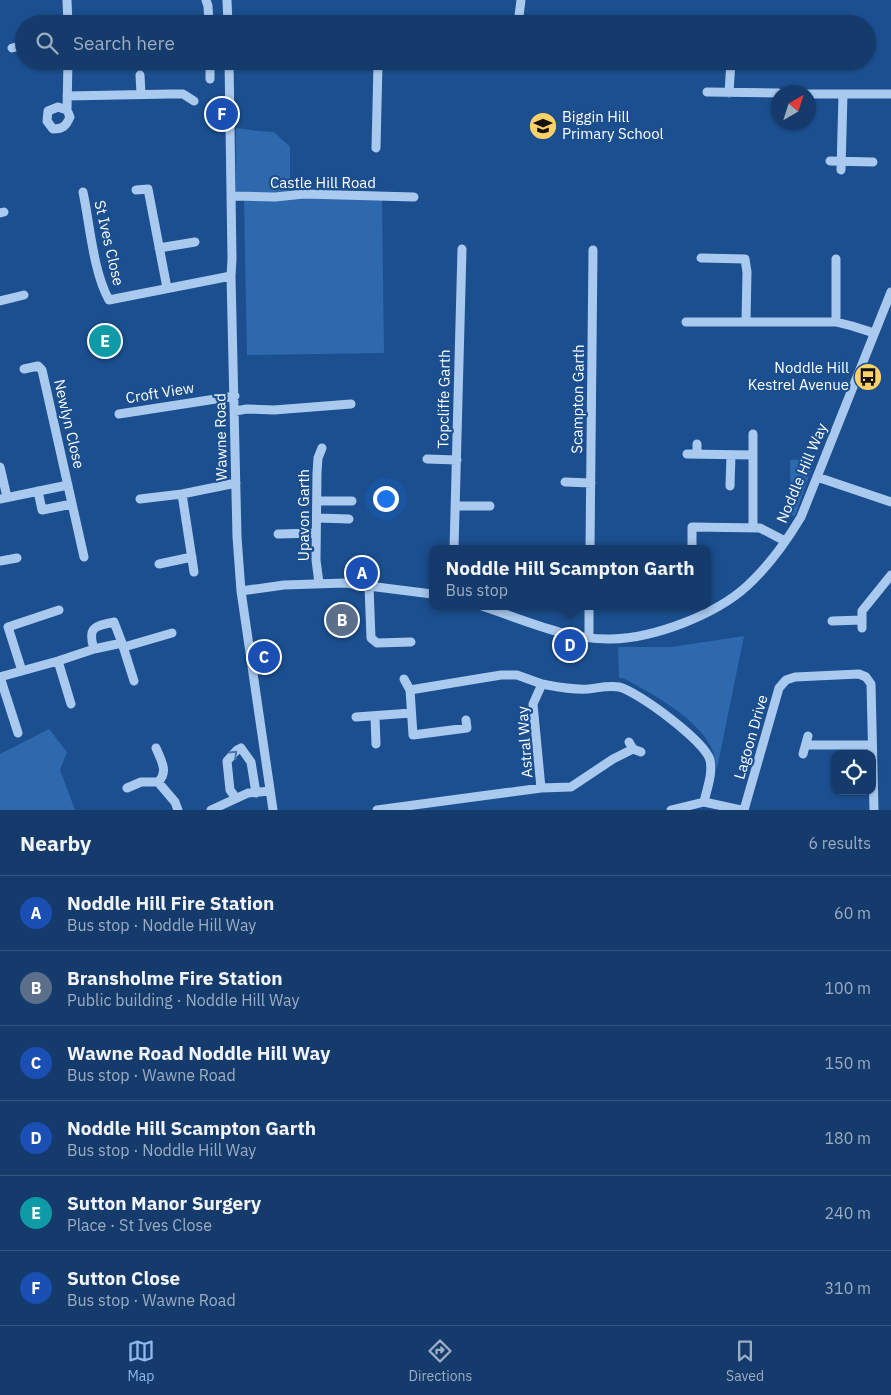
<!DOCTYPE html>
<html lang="en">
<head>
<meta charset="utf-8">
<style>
	body { margin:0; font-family:"IBM Plex Sans",sans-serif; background:#1d4271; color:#f1f3f6 }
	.controls { position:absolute; right:15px; bottom:15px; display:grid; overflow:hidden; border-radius:10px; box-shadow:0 1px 4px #0004 }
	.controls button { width:45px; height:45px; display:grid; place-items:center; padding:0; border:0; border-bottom:1px solid #33557e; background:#143b6b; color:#f1f3f6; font:25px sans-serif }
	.compass { position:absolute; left:771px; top:85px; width:45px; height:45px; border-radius:50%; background:#143b6b; box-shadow:0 1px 4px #0004; rotate:39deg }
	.you { position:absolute; left:385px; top:498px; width:18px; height:18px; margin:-12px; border:4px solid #fff; border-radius:50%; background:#1a73e8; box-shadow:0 0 0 8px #1a73e833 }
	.badge { display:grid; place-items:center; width:32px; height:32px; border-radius:50%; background:#90b9f0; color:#fff; font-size:16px; font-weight:700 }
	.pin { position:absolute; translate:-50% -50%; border:2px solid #fff; box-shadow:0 1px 5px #0006 }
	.popup { position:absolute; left:429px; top:545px; width:282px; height:65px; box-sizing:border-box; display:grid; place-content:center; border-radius:10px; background:#143b6b; filter:drop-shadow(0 1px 4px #0005); font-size:16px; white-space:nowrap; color:#9dadc1 }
	.popup b { font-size:19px; color:#f1f3f6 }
	.popup::after { content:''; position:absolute; left:50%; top:100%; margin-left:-10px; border:10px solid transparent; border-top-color:#143b6b }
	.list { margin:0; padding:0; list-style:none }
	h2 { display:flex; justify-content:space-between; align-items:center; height:65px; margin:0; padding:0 20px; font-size:21px }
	h2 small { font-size:16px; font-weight:400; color:#9dadc1 }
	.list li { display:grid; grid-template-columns:32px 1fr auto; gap:15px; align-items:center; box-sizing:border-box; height:75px; padding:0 20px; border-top:1px solid #33557e }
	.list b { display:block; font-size:19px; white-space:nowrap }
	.list p { margin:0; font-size:16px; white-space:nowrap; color:#9dadc1 }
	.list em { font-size:16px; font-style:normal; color:#9dadc1 }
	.icon { flex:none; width:28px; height:28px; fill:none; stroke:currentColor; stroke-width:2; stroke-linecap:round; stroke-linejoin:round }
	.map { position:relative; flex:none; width:891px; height:810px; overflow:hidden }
	.search { position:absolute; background:#143b6b; box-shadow:0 1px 4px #0004; left:15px; right:15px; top:15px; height:55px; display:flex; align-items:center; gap:12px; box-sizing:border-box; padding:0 18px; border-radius:28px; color:#9dadc1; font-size:19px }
	.sheet { height:515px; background:#143b6b }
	nav { display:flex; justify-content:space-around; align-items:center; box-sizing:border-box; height:70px; border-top:1px solid #33557e; background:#143b6b; font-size:14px; color:#9dadc1 }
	nav a { display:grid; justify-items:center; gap:2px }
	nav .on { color:#90b9f0 }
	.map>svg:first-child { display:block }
</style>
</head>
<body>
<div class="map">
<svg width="891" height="810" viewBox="0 0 891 810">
	<rect width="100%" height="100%" fill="#1b4f8f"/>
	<!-- green -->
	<path fill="#2e69ad" d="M236 128 258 131 274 132 290 147V179L289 191 274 193 236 192Z
		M303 197 382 200 384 353 247 355 244 200Z
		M815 459 795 516 791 515 790 460Z
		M744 636 717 769C715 762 714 753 711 747 695 716 652 694 623 678H619L618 647H671Z
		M49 729 67 752 60 770 75 810H0V754Z"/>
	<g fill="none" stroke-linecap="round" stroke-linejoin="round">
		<!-- minor -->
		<path stroke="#a9c9ee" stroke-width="9" d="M67 0 68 24
			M206 0 208 6 209 24
			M227 0 228 24
			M518 24 521 0
			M12 48 24 45
			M210 61V79
			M229 61 232 259 231 276 237 537 241 591 273 810
			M229 62 378 64H395V61
			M140 75 141 94
			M707 92 778 93
			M729 93 731 61
			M808 94H891
			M67 96 170 94H183L194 101
			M67 110 58 107 48 111 47 121 53 129C63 129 66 126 70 117L67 110 68 61
			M376 148 378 64
			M830 161 873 162
			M841 170 843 94
			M136 190 148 189 167 288
			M83 192C90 225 93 271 109 300L231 276
			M232 196 275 197 304 194 414 197
			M0 213 4 212
			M159 248 195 242
			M701 258 745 259 747 272 746 322
			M0 301 24 295
			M686 322H836L852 326 874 333
			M836 322V259
			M24 369 38 366 42 370 84 557
			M235 411 247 409 274 410 351 404
			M119 414 235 396
			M687 454 753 455
			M697 454V444
			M427 459 457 460
			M0 467 7 497
			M817 477 891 502
			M565 482 591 483
			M730 486 731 455
			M38 491 42 510 72 504
			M182 494 194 572
			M0 499 68 485
			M140 499 182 494 236 483
			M318 501H352
			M455 506H490
			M317 518 349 519
			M753 527V434
			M278 534 316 533
			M454 549 462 249
			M590 549 593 250
			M692 549V527L760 528 785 541
			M0 561 17 558
			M159 564 192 557
			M319 583 316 560 317 473 318 458 322 448
			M369 586 371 638 377 643 411 642
			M241 591 284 585 345 583 432 594
			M482 606C524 620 567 640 611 639 655 638 715 615 747 586 769 566 786 542 801 517L891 292
			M832 621 862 620
			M862 628V611L891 575
			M589 637V606
			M122 643 134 681
			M124 647 172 633
			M58 661 71 704
			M22 671 8 627 59 610
			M0 677 58 661 94 649 122 643 114 622C95 626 87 627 94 649
			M0 677 18 733
			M404 679 410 690 413 735 467 728 466 720
			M410 690 501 675H517L542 684
			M356 717 411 713
			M375 717 376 744
			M629 742 633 749 641 752
			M806 745H872
			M156 748C161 760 169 772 158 782L175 802 178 810
			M803 754 808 736
			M127 788 141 782H158
			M541 788 533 704 542 684C558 687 572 690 588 689 598 688 609 685 619 687 637 691 705 741 710 760 713 774 707 788 704 802L671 810
			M236 798 230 790 227 761 237 750 241 748 251 762 256 793
			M704 802 741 810
			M211 810 248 793 270 791
			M377 810 541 788 571 787 613 759 633 749
			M744 810 779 688 786 680 795 677 859 674 866 677 871 684 874 810"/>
	</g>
	<!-- one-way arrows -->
	<defs><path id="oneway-chevron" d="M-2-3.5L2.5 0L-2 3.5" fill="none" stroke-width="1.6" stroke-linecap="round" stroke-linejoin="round" transform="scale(1.25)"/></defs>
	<use stroke="#4674ac" href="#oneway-chevron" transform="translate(234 754) rotate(-44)"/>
	<!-- icons -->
	<defs>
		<symbol id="school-disc" viewBox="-11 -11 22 22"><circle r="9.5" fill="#ffd166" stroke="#1b4f8f"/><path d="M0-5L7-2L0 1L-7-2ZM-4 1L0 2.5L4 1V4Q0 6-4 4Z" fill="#111"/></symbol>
		<symbol id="bus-disc" viewBox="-11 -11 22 22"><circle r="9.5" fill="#ffd166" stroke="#1b4f8f"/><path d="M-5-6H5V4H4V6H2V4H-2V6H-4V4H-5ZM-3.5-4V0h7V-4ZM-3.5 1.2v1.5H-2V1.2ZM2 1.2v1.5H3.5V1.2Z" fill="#111"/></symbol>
	</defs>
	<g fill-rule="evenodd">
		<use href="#school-disc" x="527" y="110" width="32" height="32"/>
		<use href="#bus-disc" x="852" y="361" width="32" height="32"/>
	</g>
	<g text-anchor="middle" stroke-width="4.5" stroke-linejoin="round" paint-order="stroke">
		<!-- poi labels -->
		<g font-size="15" fill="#fff" stroke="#1b4f8f" text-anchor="start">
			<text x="562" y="122">Biggin Hill<tspan x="562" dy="17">Primary School</tspan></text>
			<text x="849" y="373" text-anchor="end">Noddle Hill<tspan x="849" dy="17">Kestrel Avenue</tspan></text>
		</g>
		<!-- street labels -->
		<g font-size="15" fill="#fff" stroke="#1b4f8f">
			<text x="323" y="188">Castle Hill Road</text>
			<text transform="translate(109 243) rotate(77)" y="5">St Ives Close</text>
			<text transform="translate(160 393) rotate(-9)" y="5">Croft View</text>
			<text transform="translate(444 399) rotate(-89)" y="5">Topcliffe Garth</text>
			<text transform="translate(578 399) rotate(-89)" y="5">Scampton Garth</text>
			<text transform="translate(69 424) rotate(77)" y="5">Newlyn Close</text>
			<text transform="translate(221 437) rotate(-91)" y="5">Wawne Road</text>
			<text transform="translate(802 473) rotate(-67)" y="5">Noddle Hill Way</text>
			<text transform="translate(304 515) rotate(-90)" y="5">Upavon Garth</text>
			<text transform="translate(751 737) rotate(-74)" y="5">Lagoon Drive</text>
			<text transform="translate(525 742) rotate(-94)" y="5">Astral Way</text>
		</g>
	</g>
</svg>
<div class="controls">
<button><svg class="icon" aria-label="locate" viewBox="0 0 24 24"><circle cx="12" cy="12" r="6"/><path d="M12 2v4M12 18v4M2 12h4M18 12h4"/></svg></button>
</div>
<svg class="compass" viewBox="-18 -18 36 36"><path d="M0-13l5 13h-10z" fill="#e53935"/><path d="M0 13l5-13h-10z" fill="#9dadc1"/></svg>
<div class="you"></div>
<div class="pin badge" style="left:362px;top:573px;background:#1a4fb4">A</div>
<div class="pin badge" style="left:342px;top:620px;background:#5c6f8a">B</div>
<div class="pin badge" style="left:264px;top:657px;background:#1a4fb4">C</div>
<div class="pin badge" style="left:570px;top:645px;background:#1a4fb4">D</div>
<div class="popup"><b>Noddle Hill Scampton Garth</b>Bus stop</div>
<div class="pin badge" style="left:105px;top:341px;background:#0f9aa8">E</div>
<div class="pin badge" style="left:222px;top:114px;background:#1a4fb4">F</div>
<div class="search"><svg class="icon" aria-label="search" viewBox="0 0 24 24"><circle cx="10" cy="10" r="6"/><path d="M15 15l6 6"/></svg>Search here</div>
</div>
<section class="sheet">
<h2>Nearby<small>6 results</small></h2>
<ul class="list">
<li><span class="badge" style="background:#1a4fb4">A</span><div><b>Noddle Hill Fire Station</b><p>Bus stop · Noddle Hill Way</p></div><em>60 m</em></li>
<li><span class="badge" style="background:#5c6f8a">B</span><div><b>Bransholme Fire Station</b><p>Public building · Noddle Hill Way</p></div><em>100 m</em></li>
<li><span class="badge" style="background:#1a4fb4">C</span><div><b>Wawne Road Noddle Hill Way</b><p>Bus stop · Wawne Road</p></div><em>150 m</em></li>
<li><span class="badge" style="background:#1a4fb4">D</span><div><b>Noddle Hill Scampton Garth</b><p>Bus stop · Noddle Hill Way</p></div><em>180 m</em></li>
<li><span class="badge" style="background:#0f9aa8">E</span><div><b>Sutton Manor Surgery</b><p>Place · St Ives Close</p></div><em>240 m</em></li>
<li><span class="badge" style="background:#1a4fb4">F</span><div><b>Sutton Close</b><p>Bus stop · Wawne Road</p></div><em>310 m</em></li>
</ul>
</section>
<nav>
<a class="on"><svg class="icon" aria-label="map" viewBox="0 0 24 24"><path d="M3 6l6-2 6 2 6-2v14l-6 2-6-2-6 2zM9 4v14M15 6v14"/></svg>Map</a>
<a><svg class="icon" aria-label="directions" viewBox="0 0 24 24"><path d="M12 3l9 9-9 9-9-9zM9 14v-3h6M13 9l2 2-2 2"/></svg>Directions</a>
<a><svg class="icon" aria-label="saved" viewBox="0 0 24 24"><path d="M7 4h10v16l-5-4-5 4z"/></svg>Saved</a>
</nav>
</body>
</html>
